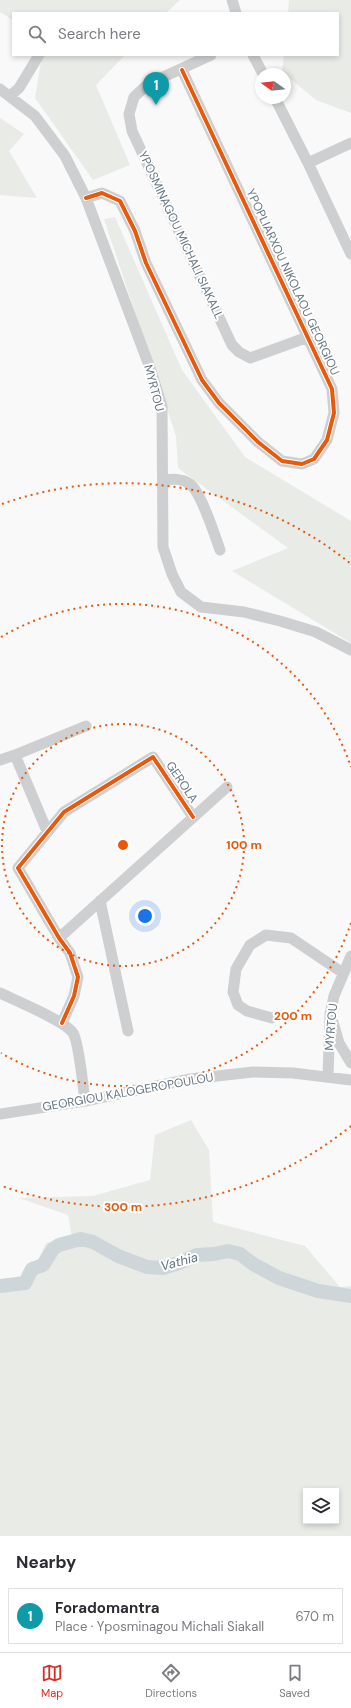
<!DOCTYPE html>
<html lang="en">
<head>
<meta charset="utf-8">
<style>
	body { margin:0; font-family:"DM Sans",sans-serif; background:#f7f7f7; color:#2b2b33 }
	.controls { position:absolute; right:12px; bottom:12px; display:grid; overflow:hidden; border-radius:0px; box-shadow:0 2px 6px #0003 }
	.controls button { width:36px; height:36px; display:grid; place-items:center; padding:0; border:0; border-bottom:1px solid #e1e1e2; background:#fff; color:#2b2b33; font:20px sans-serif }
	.compass { position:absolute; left:255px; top:68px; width:36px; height:36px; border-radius:50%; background:#fff; box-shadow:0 2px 6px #0003; rotate:285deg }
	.you { position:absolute; left:145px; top:916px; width:14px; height:14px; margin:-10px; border:3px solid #fff; border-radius:50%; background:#1a73e8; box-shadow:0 0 0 6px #1a73e833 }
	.badge { display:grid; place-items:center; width:26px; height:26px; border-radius:50%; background:#d93025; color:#fff; font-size:13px; font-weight:700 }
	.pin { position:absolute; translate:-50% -33px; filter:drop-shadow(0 1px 2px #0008) }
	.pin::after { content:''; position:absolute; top:21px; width:14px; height:12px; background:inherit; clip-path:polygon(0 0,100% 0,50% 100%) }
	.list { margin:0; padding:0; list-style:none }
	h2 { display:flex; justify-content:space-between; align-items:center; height:52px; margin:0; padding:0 16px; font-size:17px }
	h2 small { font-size:13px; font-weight:400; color:#7c7c81 }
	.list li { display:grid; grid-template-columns:26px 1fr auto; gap:12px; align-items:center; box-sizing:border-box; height:56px; margin:0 8px 8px; padding:0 8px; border:1px solid #e1e1e2; border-radius:0px }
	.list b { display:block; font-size:15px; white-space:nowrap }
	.list p { margin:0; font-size:13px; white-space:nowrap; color:#7c7c81 }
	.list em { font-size:13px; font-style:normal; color:#7c7c81 }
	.icon { flex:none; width:22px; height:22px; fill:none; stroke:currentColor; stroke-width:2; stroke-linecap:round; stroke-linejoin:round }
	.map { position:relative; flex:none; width:351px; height:1536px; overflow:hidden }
	.search { position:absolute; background:#fff; box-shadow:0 2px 6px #0003; left:12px; right:12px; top:12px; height:44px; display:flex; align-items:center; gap:10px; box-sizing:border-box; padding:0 14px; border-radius:0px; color:#7c7c81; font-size:15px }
	.sheet { height:116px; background:#fff }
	nav { display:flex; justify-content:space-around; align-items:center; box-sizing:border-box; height:56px; border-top:1px solid #e1e1e2; background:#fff; font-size:11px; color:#7c7c81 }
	nav a { display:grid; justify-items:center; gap:2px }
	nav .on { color:#d93025 }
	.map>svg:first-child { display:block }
</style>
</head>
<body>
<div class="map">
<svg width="351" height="1536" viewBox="0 0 351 1536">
	<rect width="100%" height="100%" fill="#f9f9f9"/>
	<!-- green -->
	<path fill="#e8ebe6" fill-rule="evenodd" d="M0 0H180L166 13H13V20L0 12Z
		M289 0H351V113L316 100 282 72 284 55H338V13H288Z
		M42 55H125L96 85 130 165 93 180 35 98Z
		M0 118 24 134 9 151 37 198 0 195Z
		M115 217 182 370 245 457 351 521V643L232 571 288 548 178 468 176 436 104 219Z
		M191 1120 209 1150 213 1222 305 1246 340 1287 351 1286V1536H0V1293L27 1285 46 1243 72 1237 68 1215 19 1198 93 1196 150 1180 155 1135ZM306 1491H336V1521H306Z"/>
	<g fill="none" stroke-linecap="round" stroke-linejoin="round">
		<!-- river -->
		<path stroke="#ced6d9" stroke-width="14" d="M0 1286 25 1283 32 1269 43 1265 53 1249 59 1245 81 1239 93 1242 118 1256 147 1267 163 1268 179 1263 197 1255 214 1254 228 1251 240 1254 253 1264 279 1278 318 1291 351 1296"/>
		<!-- minor -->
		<path stroke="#cecfd0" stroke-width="11" d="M232 0 236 13
			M211 55 148 84 134 97 129 114 132 131 232 345 239 352 250 358 308 337
			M253 55 263 74
			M0 89 35 116 65 156 86 198 150 368 162 406 163 547 172 574 181 592 201 607 244 612 280 621 316 632 351 650
			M10 96 19 88 39 55
			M275 98 308 163 351 254
			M308 163 351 143
			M86 198 102 193 120 201 135 231 146 263 202 380 219 403 258 442 282 461 302 464 314 459 327 440 334 413 332 389 182 70
			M163 480C172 479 182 478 190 484 201 492 215 536 220 550
			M0 760 15 755
			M47 831 15 755 86 726
			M100 901 128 1031
			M59 938 227 787
			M0 993C16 1001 64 1020 73 1033 79 1042 83 1087 85 1101
			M272 1018 247 1011 238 1005 233 992 236 969 250 945 266 935 291 938 343 973
			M333 1022 339 1043 351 1063
			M62 1023 74 996 78 977 70 953 59 938 18 868 64 812 153 757 193 817
			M328 1077 330 1014 334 996 351 956
			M0 1114 85 1101 190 1079 253 1072 293 1073 351 1080"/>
		<defs>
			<path id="cycleway" d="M86 198 102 193 120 201 135 231 146 263 202 380 219 403 258 442 282 461 302 464 314 459 327 440 334 413 332 389 182 70
				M62 1023 74 996 78 977 70 953 59 938 18 868 64 812 153 757 193 817"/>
		</defs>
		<!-- cycleway casing -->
		<use href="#cycleway" stroke="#fff" stroke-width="6"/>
		<!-- cycleway -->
		<use href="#cycleway" stroke="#e8590c" stroke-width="4"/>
	</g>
	<!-- distance rings -->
	<g fill="none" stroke="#e8590c" stroke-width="2" stroke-dasharray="2 4">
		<circle cx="123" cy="845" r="121"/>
		<path d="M351 923A241 241 0 0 1 1 1053M1 637A241 241 0 0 1 351 767"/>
		<path d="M351 1126A362 362 0 0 1 2 1186M2 504A362 362 0 0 1 351 564"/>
	</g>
	<g text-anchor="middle" stroke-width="4" stroke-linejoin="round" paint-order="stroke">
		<!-- street labels -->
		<g font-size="12" fill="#657683" stroke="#fff">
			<text transform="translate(181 235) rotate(65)" y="4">YPOSMINAGOU MICHALI SIAKALL</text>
			<text transform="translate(293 282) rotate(65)" y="4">YPOPLIARXOU NIKOLAOU GEORGIOU</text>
			<text transform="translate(154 388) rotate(75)" y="4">MYRTOU</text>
			<text transform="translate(182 782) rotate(56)" y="4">GEROLA</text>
			<text transform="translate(331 1027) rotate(-85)" y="4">MYRTOU</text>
			<text transform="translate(128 1092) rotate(-10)" y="4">GEORGIOU KALOGEROPOULOU</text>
		</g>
		<!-- water labels -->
		<g font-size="13" font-style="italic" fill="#60757c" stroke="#fff">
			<text transform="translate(179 1261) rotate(-15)" y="5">Vathia</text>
		</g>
	</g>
	<circle cx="123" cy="845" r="6" fill="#e8590c" stroke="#fff" stroke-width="2"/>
	<g font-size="12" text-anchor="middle" font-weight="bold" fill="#e8590c" stroke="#fff" stroke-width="4" stroke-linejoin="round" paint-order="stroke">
		<text x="244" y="849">100 m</text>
		<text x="293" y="1020">200 m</text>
		<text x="123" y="1211">300 m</text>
	</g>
</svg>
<div class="controls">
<button><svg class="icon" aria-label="layers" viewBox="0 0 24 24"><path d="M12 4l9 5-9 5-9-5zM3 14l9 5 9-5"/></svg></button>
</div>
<svg class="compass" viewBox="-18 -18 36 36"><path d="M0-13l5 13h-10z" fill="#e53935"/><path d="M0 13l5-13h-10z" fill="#7c7c81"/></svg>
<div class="you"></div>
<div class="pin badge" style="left:156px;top:105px;background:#0f9aa8">1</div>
<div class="search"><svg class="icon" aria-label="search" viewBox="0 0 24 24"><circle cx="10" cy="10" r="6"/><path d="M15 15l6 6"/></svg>Search here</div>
</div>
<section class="sheet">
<h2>Nearby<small></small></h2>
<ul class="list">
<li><span class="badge" style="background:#0f9aa8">1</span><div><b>Foradomantra</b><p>Place · Yposminagou Michali Siakall</p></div><em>670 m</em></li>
</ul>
</section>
<nav>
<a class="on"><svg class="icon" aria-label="map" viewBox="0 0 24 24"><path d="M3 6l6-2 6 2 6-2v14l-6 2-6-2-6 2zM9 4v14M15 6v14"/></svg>Map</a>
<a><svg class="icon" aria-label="directions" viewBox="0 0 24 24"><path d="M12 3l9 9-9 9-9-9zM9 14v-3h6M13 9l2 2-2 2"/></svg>Directions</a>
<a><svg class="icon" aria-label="saved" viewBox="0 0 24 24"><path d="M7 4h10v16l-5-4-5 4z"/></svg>Saved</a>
</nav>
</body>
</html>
